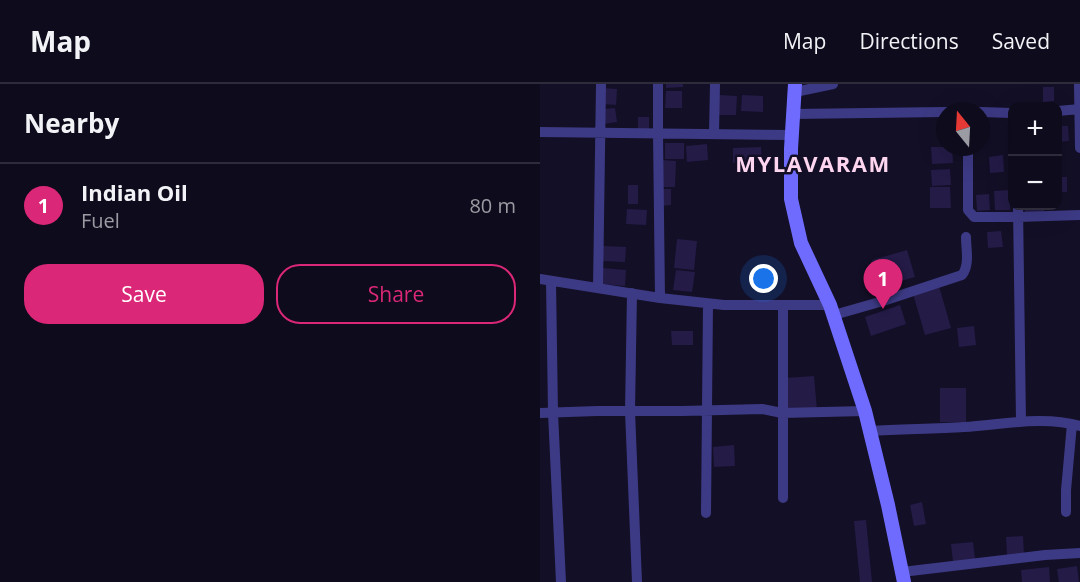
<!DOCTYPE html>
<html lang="en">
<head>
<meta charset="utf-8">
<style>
	body { margin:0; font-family:"Open Sans",sans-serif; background:#1c1929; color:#f1f3f6 }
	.controls { position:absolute; right:18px; top:18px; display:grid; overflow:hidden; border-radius:12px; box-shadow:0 6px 24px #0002 }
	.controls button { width:54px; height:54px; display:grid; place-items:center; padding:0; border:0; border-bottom:2px solid #2e2b3b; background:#0e0b1c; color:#f1f3f6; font:30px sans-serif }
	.compass { position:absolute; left:396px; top:18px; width:54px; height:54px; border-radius:50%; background:#0e0b1c; box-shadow:0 6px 24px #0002; rotate:342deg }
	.you { position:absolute; left:224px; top:195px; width:21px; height:21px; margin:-15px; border:4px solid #fff; border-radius:50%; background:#1a73e8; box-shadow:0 0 0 9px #1a73e833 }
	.badge { display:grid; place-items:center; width:39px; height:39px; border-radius:50%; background:#db2777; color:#fff; font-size:20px; font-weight:700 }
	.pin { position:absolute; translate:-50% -50px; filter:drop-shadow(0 2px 3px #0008) }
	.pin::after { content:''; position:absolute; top:32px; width:21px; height:18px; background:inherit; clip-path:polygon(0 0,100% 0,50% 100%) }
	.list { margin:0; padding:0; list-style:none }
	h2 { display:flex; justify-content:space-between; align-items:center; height:78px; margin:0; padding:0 24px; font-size:26px }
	h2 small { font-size:20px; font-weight:400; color:#9b9ba3 }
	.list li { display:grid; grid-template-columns:39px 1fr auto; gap:18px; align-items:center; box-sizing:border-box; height:84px; padding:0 24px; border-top:2px solid #2e2b3b }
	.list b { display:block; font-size:22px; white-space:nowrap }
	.list p { margin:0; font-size:20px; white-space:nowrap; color:#9b9ba3 }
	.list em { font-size:20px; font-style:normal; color:#9b9ba3 }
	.actions { display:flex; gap:12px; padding:18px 24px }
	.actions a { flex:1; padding:14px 0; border:2px solid #db2777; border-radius:24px; text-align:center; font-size:21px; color:#db2777 }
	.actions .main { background:#db2777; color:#fff }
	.map { position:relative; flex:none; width:540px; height:498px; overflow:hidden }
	header { display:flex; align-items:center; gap:36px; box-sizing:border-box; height:84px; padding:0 30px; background:#0e0b1c; border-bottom:2px solid #2e2b3b }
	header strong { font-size:28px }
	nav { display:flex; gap:33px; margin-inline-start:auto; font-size:21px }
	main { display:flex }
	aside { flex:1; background:#0e0b1c }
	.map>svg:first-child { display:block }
</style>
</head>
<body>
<header>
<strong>Map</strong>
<nav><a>Map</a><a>Directions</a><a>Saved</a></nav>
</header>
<main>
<aside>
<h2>Nearby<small></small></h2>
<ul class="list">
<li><span class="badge">1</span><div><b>Indian Oil</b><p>Fuel</p></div><em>80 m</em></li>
</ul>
<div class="actions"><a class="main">Save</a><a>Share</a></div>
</aside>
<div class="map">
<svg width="540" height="498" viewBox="0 0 540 498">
	<rect width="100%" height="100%" fill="#130f26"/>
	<!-- building -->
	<path fill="#241b47" d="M126 0H143V3L126 4Z
		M503 3H514V17L503 18Z
		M63 4 77 5 76 21 62 20Z
		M126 7H142V24H125Z
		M179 11 197 12 196 31H178Z
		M202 11 223 12V28L201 27Z
		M75 24 77 38 64 40 63 25Z
		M98 33H109V45H98Z
		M518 42H528L529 57 518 58Z
		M125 59H144V75H125Z
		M167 60 168 76 147 78 146 62Z
		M221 63 222 78 193 79V64Z
		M391 63H412L413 79 392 80Z
		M463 71 464 88 450 89 449 73Z
		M122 76 136 77 135 103H121Z
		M410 85 411 101 392 102 391 86Z
		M518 93H527V108H518Z
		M88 101H98V120H88Z
		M390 103H410L411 124H390Z
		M121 105H131V121L121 122Z
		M470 106V126H455L454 107Z
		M449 110 450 126 437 127 436 111Z
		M484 122H504V129H485Z
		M87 125 107 126 106 141 86 140Z
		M461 147 463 163 448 164 447 148Z
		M137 155 157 157 154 186 134 184Z
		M63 162 86 163 85 178 63 177Z
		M367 166 375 193 340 203 332 176Z
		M63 184 86 186 85 202 62 200Z
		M136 186 155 188 152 208 133 206Z
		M399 202 411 244 385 251 373 210Z
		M360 221 366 240 331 252 325 233Z
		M434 242 436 261 419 263 417 244Z
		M131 247H153V261H132Z
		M274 292 277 326 248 328 245 294Z
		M400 304H426V338H400Z
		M194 361 195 382 174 383 173 363Z
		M382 418 386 440 374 442 370 421Z
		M326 436 332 498H320L314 437Z
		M483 452 484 471 467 472 466 453Z
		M433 458 435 475 413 478 411 460Z
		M537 482 539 498H519L517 485Z
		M509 483 510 498H482L481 486Z"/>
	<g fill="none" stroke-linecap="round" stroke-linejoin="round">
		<!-- street -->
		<path stroke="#3d3a85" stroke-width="10" d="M118 0V49L120 214
			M539 0 540 64
			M255 8 293 0
			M518 27 540 25
			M441 28 472 29
			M253 30 405 28
			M0 48 252 51
			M174 50 175 0
			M428 63V126L434 133H478L540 131
			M478 122 481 338
			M0 195 120 214 184 221H290
			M11 197 13 329 21 498
			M58 204 61 0
			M92 209 90 327 97 498
			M243 221V414
			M294 231 343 217 422 191C430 181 426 165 426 153
			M0 329 57 327H142L222 325 242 329 325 327
			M330 347C361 345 393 345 424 343 461 341 503 331 540 342
			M526 428V406L532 340
			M166 429 168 220
			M362 488 505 471 540 469"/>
		<!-- secondary -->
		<path stroke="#6f6bff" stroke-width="14" d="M255 0 251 65V115L261 159 290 221 325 327 348 421 364 498"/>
	</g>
	<g text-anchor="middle" stroke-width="5" stroke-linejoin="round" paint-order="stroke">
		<!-- district labels -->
		<g font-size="22" font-weight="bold" letter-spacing="1.5" fill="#ffd6f0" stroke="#130f26">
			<text x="273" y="88">MYLAVARAM</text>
		</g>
	</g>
</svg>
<div class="controls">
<button>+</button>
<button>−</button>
</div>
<svg class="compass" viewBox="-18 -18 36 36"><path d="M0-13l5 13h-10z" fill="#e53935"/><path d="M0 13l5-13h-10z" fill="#9b9ba3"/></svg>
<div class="you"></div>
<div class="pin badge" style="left:343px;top:225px">1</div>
</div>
</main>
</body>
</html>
